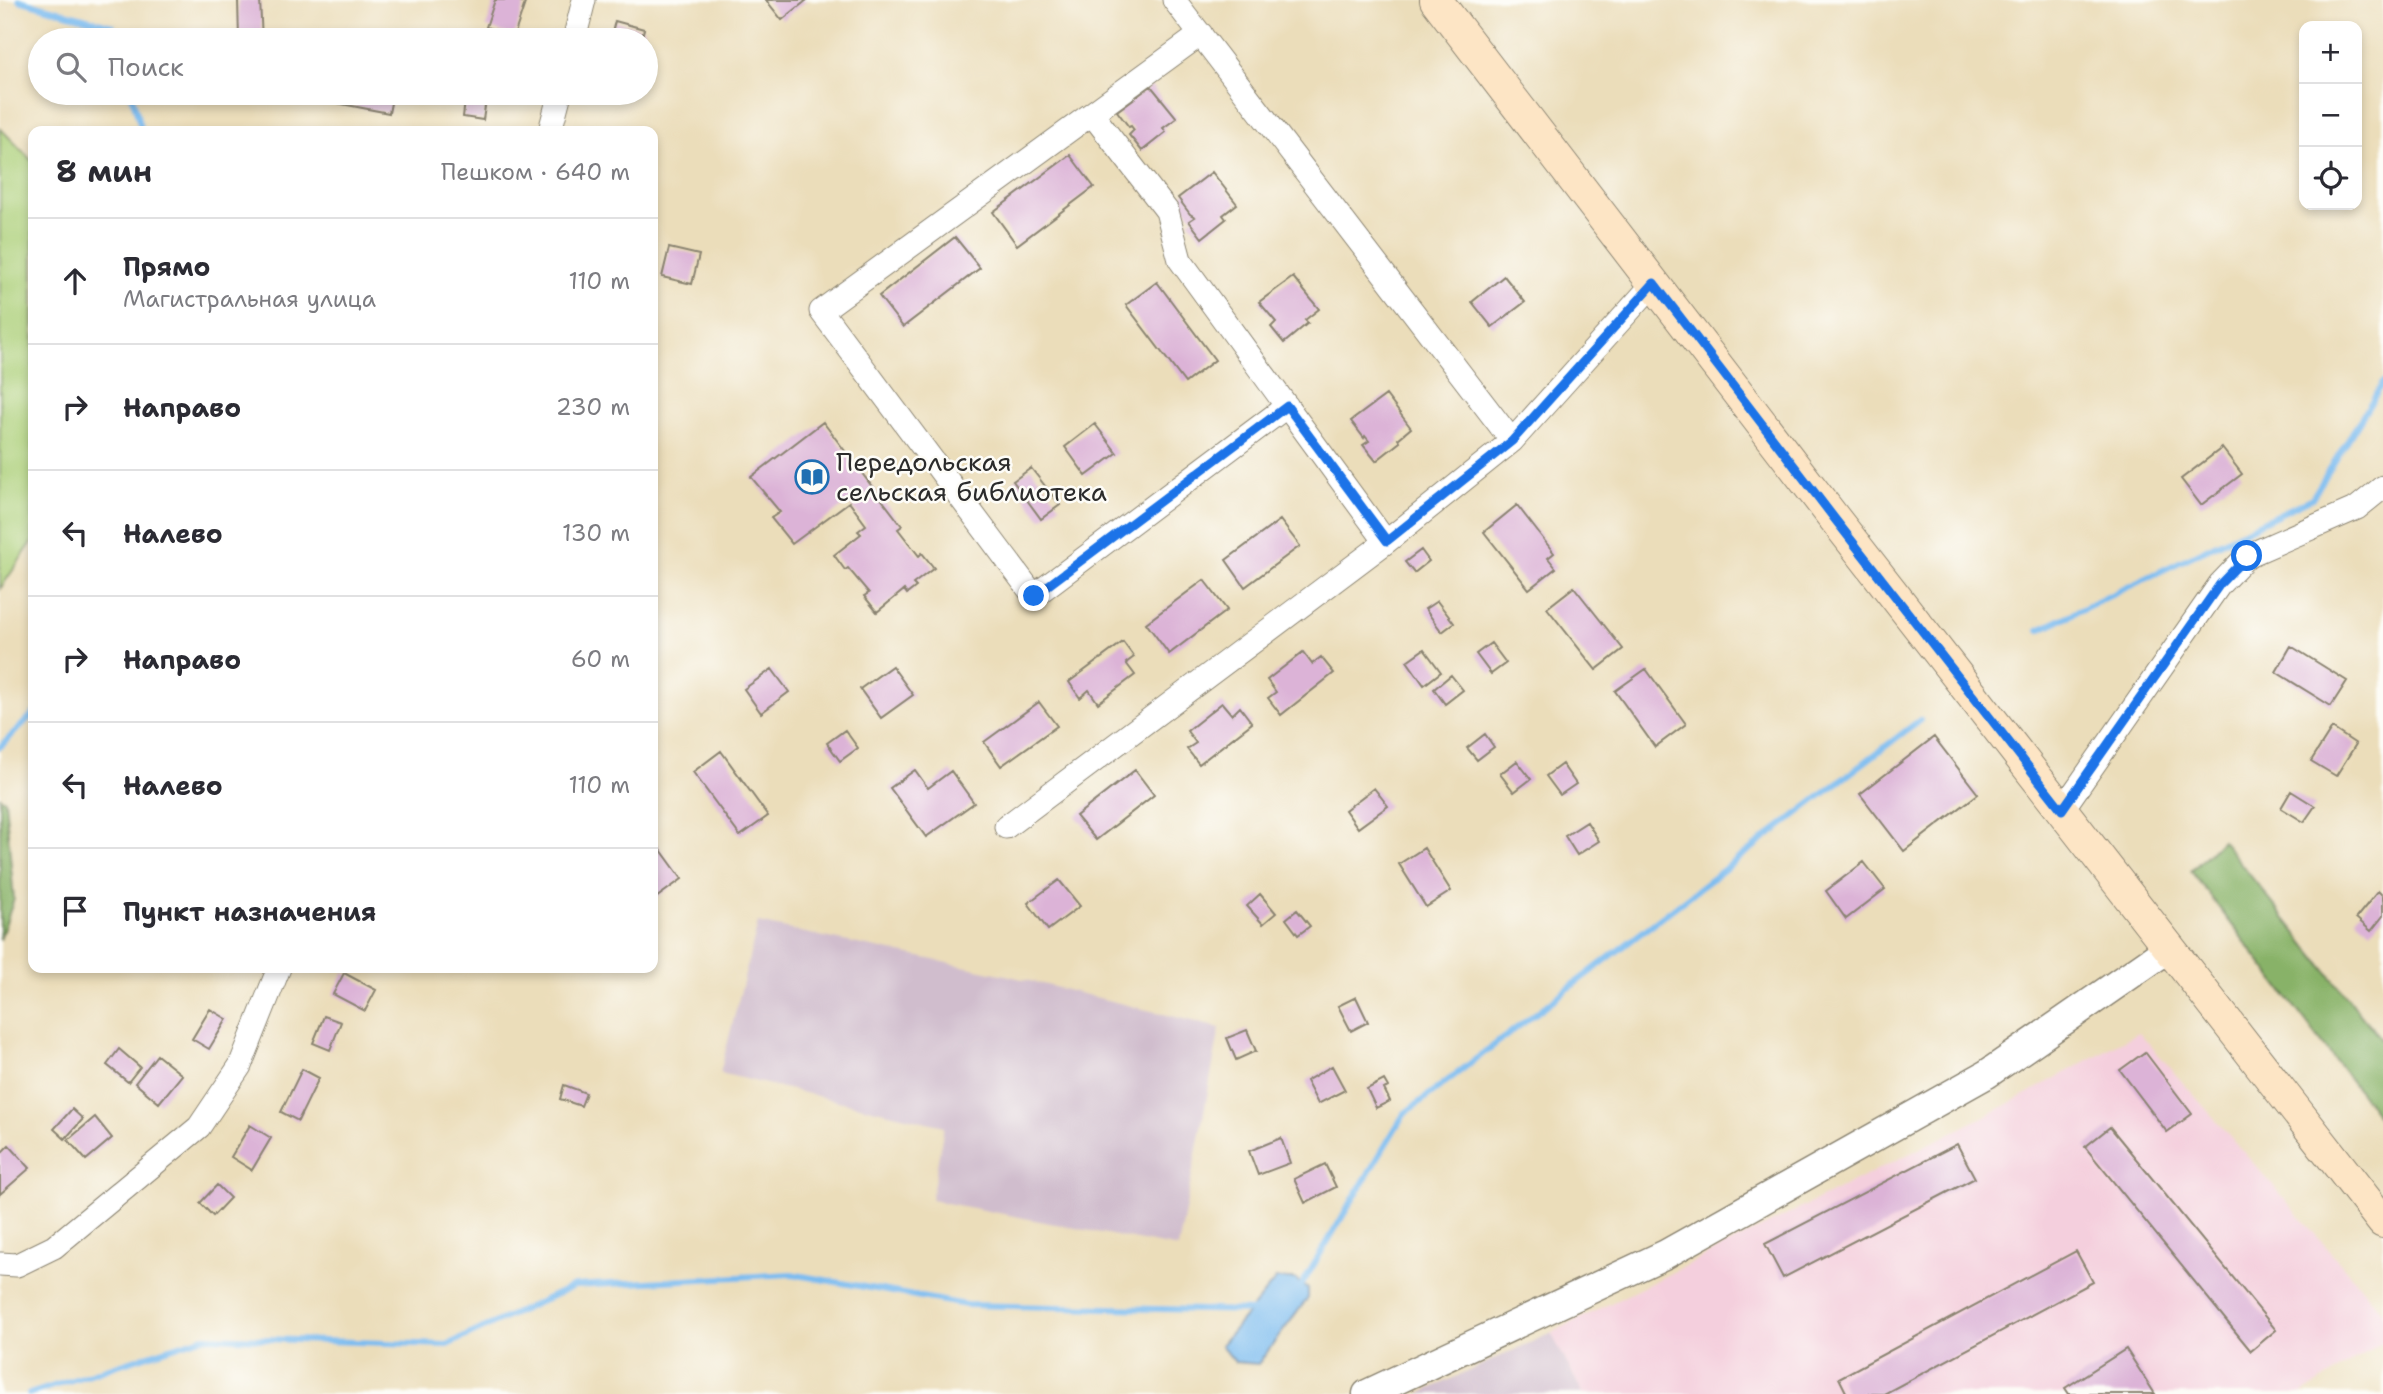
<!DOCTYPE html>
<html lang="ru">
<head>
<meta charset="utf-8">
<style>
	body { margin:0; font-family:"Shantell Sans",sans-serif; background:#f2f2f3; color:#2b2b33 }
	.controls { position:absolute; right:21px; top:21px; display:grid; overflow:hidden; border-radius:14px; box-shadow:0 4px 10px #0003 }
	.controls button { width:63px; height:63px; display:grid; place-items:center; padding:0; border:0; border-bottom:2px solid #e1e1e2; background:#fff; color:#2b2b33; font:35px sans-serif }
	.stop { position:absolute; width:21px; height:21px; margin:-16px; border:5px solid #1a73e8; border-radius:50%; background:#fff }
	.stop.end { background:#1a73e8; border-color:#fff; box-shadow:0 2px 7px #0008 }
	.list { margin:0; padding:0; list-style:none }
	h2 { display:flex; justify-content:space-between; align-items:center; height:91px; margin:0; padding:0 28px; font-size:30px }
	h2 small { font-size:23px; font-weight:400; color:#7c7c81 }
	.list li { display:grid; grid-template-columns:46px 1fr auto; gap:21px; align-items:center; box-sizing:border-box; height:126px; padding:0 28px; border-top:2px solid #e1e1e2 }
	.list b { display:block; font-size:26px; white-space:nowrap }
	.list p { margin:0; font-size:23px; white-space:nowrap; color:#7c7c81 }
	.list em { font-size:23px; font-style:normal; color:#7c7c81 }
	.icon { flex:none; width:38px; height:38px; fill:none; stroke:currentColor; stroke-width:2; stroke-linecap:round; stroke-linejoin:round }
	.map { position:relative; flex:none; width:2383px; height:1394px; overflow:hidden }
	.search { position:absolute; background:#fff; box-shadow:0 4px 10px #0003; left:28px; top:28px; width:630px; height:77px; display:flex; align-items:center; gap:18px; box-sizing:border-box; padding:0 24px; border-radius:38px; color:#7c7c81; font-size:26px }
	.panel { position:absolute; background:#fff; box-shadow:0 4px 10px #0003; left:28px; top:126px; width:630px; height:847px; border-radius:14px }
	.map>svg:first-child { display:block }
</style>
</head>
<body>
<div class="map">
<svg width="2383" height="1394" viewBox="0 0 2383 1394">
	<rect width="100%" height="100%" fill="#fdfcf7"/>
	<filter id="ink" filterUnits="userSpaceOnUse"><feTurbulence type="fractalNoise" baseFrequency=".0143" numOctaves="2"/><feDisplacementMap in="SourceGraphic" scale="14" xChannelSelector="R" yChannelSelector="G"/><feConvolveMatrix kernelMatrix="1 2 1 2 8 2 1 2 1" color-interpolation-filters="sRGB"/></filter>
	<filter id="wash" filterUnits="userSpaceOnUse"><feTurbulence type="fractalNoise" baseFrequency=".00686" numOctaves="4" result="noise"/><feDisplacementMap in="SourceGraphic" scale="28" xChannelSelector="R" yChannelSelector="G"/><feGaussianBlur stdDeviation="1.57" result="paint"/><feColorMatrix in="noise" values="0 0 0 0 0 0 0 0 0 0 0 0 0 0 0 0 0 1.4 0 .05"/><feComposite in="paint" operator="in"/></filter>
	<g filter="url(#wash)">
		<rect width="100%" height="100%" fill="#ebddba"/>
		<!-- built -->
		<path fill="#f4cfdd" d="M2139 1032 2383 1312V1342L2301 1394H1583L1551 1333 2005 1106Z"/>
		<!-- industrial -->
		<path fill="#d0bdcd" d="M758 923 1010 976 1220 1028 1178 1248 931 1200 944 1126 720 1073Z
			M1551 1333 1583 1394H1419Z"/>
		<!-- green -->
		<path fill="#abcf78" stroke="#6b7d52" stroke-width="2" d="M0 128 33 162V541L0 589Z"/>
		<!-- forest -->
		<path fill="#88b268" stroke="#5a6e4a" stroke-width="2" d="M0 797 5 800 14 899 0 940Z
			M2222 840 2383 1042V1123L2191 871Z"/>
		<!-- water -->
		<path fill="#7cbcf0" stroke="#54748e" stroke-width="2" d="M1276 1279H1295L1308 1289V1298L1258 1364 1235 1362 1221 1345Z"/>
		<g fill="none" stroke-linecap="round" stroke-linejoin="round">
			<!-- stream -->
			<path stroke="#7cbcf0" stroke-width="6" d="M19 0 112 26 116 40
				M131 93 142 131
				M2039 630 2312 498 2383 383
				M0 747 33 714
				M1298 1291 1404 1114 1920 720
				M29 1394 204 1337 447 1345 574 1286 791 1274 966 1305 1256 1311"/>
		</g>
		<g id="blocks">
			<!-- building -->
			<path fill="#dcb3d7" d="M238 0H260L262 40H239Z
				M495 0H517L525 3 514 36 486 27Z
				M766 0H807L782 20Z
				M615 21 644 29 641 40H610Z
				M1151 86 1177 118 1163 128 1166 132 1142 151 1129 135 1134 130 1131 126 1129 127 1117 111Z
				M333 93H393L389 113 331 102Z
				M466 93H487L483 120 463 117Z
				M1070 155 1094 187 1017 245 993 212Z
				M1212 172 1237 204 1223 215 1226 219 1202 238 1189 221 1195 217 1190 214 1178 198Z
				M955 237 980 268 903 327 879 296Z
				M669 248 699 255 692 284 662 277Z
				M1504 276 1525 302 1492 327 1472 302Z
				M1293 277 1319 309 1305 320 1308 323 1284 343 1271 327 1276 322 1259 302Z
				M1157 282 1215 360 1185 383 1126 305Z
				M1386 395 1411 428 1398 439 1400 442 1376 461 1363 445 1369 441 1365 436 1364 438 1351 421Z
				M823 422 902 526 898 529 919 556 922 553 934 568 913 584 916 587 907 594 904 590 877 612 864 596 869 593 848 568 845 570 834 555 861 534 858 531 866 525 849 502 792 544 771 518 780 512 751 477Z
				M1095 424 1117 453 1086 476 1065 447Z
				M2222 448 2242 474 2201 505 2181 479Z
				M1031 468 1060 505 1041 519 1013 481Z
				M1517 505 1554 553 1548 558 1556 568 1529 589 1484 532Z
				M1280 520 1300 546 1245 587 1226 560Z
				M1421 550 1429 561 1414 573 1405 562Z
				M1204 580 1227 610 1169 654 1146 623Z
				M1574 587 1623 649 1596 670 1547 608Z
				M1437 601 1454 623 1442 632 1425 609Z
				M1123 642 1134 657 1126 663 1135 675 1098 703 1089 690 1080 698 1069 682Z
				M1491 643 1506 663 1491 674 1476 654Z
				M2291 646 2347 681 2331 706 2276 672Z
				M1424 649 1441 672 1424 685 1407 661Z
				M1303 652 1312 664 1321 657 1334 673 1281 715 1268 698 1276 692 1267 680Z
				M892 666 913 695 881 718 860 689Z
				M772 669 789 692 761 713 744 689Z
				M1646 669 1686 724 1655 747 1615 691Z
				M1451 675 1463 690 1445 704 1434 689Z
				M1039 702 1057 726 1001 766 984 742Z
				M1222 703 1232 715 1240 707 1252 723 1199 764 1187 749 1196 743 1187 731Z
				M2332 728 2356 744 2336 776 2311 761Z
				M845 730 858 748 840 761 827 743Z
				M1485 734 1494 747 1477 760 1467 748Z
				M1934 737 1978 794 1904 851 1860 794Z
				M721 751 768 816 740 836 693 772Z
				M1517 761 1531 779 1514 792 1500 774Z
				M1562 764 1576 784 1560 795 1546 776Z
				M915 770 928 788 951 771 974 803 926 837 890 788Z
				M1135 770 1154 795 1096 840 1076 816Z
				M1374 788 1388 806 1358 828 1345 810Z
				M2291 791 2315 806 2304 822 2281 808Z
				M1587 822 1599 841 1577 855 1565 836Z
				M653 839 682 879 653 900Z
				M1424 848 1451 891 1426 907 1399 864Z
				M1864 862 1885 889 1846 919 1826 891Z
				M1059 880 1080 906 1048 930 1028 903Z
				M2378 891 2383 896V916L2371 931 2356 918Z
				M1260 894 1276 913 1263 924 1247 906Z
				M1297 910 1310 926 1298 935 1286 919Z
				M344 973 376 990 365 1011 333 994Z
				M1356 997 1368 1022 1351 1031 1338 1006Z
				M210 1009 227 1019 209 1049 192 1039Z
				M324 1016 341 1022 330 1050 313 1043Z
				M1247 1030 1256 1051 1236 1060 1227 1038Z
				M119 1049 140 1067 128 1082 107 1065Z
				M2145 1052 2192 1114 2167 1132 2120 1070Z
				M157 1055 182 1075 159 1103 135 1083Z
				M1332 1066 1345 1090 1318 1104 1306 1081Z
				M302 1069 319 1078 298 1121 281 1112Z
				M1384 1080 1388 1087 1384 1089 1390 1101 1376 1108 1367 1089Z
				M564 1085 586 1093 581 1106 560 1099Z
				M72 1109 83 1119 65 1139 54 1129Z
				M95 1117 112 1138 86 1160 68 1140Z
				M250 1125 271 1138 252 1170 231 1157Z
				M2110 1127 2276 1330 2251 1351 2085 1147Z
				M1281 1138 1290 1163 1258 1175 1249 1151Z
				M1957 1144 1975 1178 1783 1278 1765 1244Z
				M9 1145 30 1168 0 1194V1154Z
				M1325 1164 1336 1187 1305 1203 1294 1179Z
				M217 1185 230 1198 213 1216 200 1203Z
				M2076 1251 2093 1282 1884 1394H1847L1839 1378Z
				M2126 1349 2155 1394H2069L2065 1388Z"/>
		</g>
	</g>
	<g filter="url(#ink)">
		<use href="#blocks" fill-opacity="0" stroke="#8b8472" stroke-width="2"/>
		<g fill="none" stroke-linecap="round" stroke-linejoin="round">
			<defs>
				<path id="minor" d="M1174 0 1512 441
					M1201 34 821 311 1034 596 1287 406
					M574 40 584 0
					M1092 114 1167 211 1180 260 1386 542
					M550 131 560 93
					M2062 810 2220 584 2247 556 2357 508 2383 487
					M1006 827 1386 542 1512 441 1654 283
					M0 1264 17 1265 54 1247 199 1127 240 1066 279 968"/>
				<path id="tertiary" d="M1367 1394 1666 1254 1987 1074 2169 948"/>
				<path id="secondary" d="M1436 0 1834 518 2383 1222"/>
			</defs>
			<!-- minor casing -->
			<use href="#minor" stroke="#8b8472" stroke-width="25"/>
			<!-- tertiary casing -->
			<use href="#tertiary" stroke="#8b8472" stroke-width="31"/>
			<!-- secondary casing -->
			<use href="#secondary" stroke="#8b8472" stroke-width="34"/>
			<!-- minor -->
			<use href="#minor" stroke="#fff" stroke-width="23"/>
			<!-- tertiary -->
			<use href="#tertiary" stroke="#fff" stroke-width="28"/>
			<!-- secondary -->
			<use href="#secondary" stroke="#fde5c5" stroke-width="32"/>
		</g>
	</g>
	<g fill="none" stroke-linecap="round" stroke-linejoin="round" filter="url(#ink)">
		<!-- route -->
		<path stroke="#1a73e8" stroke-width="9" d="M1034 596 1287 406 1387 541 1512 441 1654 283 1834 518 2062 810 2220 584 2247 556"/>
	</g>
	<!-- icons -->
	<defs>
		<symbol id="library-ring" viewBox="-11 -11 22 22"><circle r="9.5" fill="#fdfcf7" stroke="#1f6fb2" stroke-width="1.5"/><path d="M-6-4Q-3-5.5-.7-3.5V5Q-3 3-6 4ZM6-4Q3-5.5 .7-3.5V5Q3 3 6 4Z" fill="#1f6fb2"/></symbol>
	</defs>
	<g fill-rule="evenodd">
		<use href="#library-ring" x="793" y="458" width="38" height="38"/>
	</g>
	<g text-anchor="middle" stroke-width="5" stroke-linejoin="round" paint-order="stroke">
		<!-- poi labels -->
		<g font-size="26" fill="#2b2b2b" stroke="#fdfcf7" text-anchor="start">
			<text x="836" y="471">Передольская<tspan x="836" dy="30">сельская библиотека</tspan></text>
		</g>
	</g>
</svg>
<div class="controls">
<button>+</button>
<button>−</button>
<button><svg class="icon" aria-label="locate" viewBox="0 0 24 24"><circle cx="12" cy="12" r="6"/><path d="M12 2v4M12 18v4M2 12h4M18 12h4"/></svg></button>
</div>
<div class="stop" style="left:2247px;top:556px"></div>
<div class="stop end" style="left:1034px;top:596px"></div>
<div class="search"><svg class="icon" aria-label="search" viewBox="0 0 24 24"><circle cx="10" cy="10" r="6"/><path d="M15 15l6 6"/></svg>Поиск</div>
<section class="panel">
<h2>8 мин<small>Пешком · 640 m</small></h2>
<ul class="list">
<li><svg class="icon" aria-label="ahead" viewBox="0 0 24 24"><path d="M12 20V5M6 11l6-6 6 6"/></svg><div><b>Прямо</b><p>Магистральная улица</p></div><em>110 m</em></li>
<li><svg class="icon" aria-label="right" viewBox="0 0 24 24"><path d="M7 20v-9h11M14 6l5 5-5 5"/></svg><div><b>Направо</b></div><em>230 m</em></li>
<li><svg class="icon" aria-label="left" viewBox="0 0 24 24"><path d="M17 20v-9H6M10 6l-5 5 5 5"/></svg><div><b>Налево</b></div><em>130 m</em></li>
<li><svg class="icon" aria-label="right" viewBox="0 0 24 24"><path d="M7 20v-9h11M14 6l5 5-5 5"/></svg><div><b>Направо</b></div><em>60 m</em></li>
<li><svg class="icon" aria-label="left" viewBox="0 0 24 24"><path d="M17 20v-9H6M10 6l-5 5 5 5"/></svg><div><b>Налево</b></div><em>110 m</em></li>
<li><svg class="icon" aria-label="arrive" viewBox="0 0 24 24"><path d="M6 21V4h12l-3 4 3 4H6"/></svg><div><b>Пункт назначения</b></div></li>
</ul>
</section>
</div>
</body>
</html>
